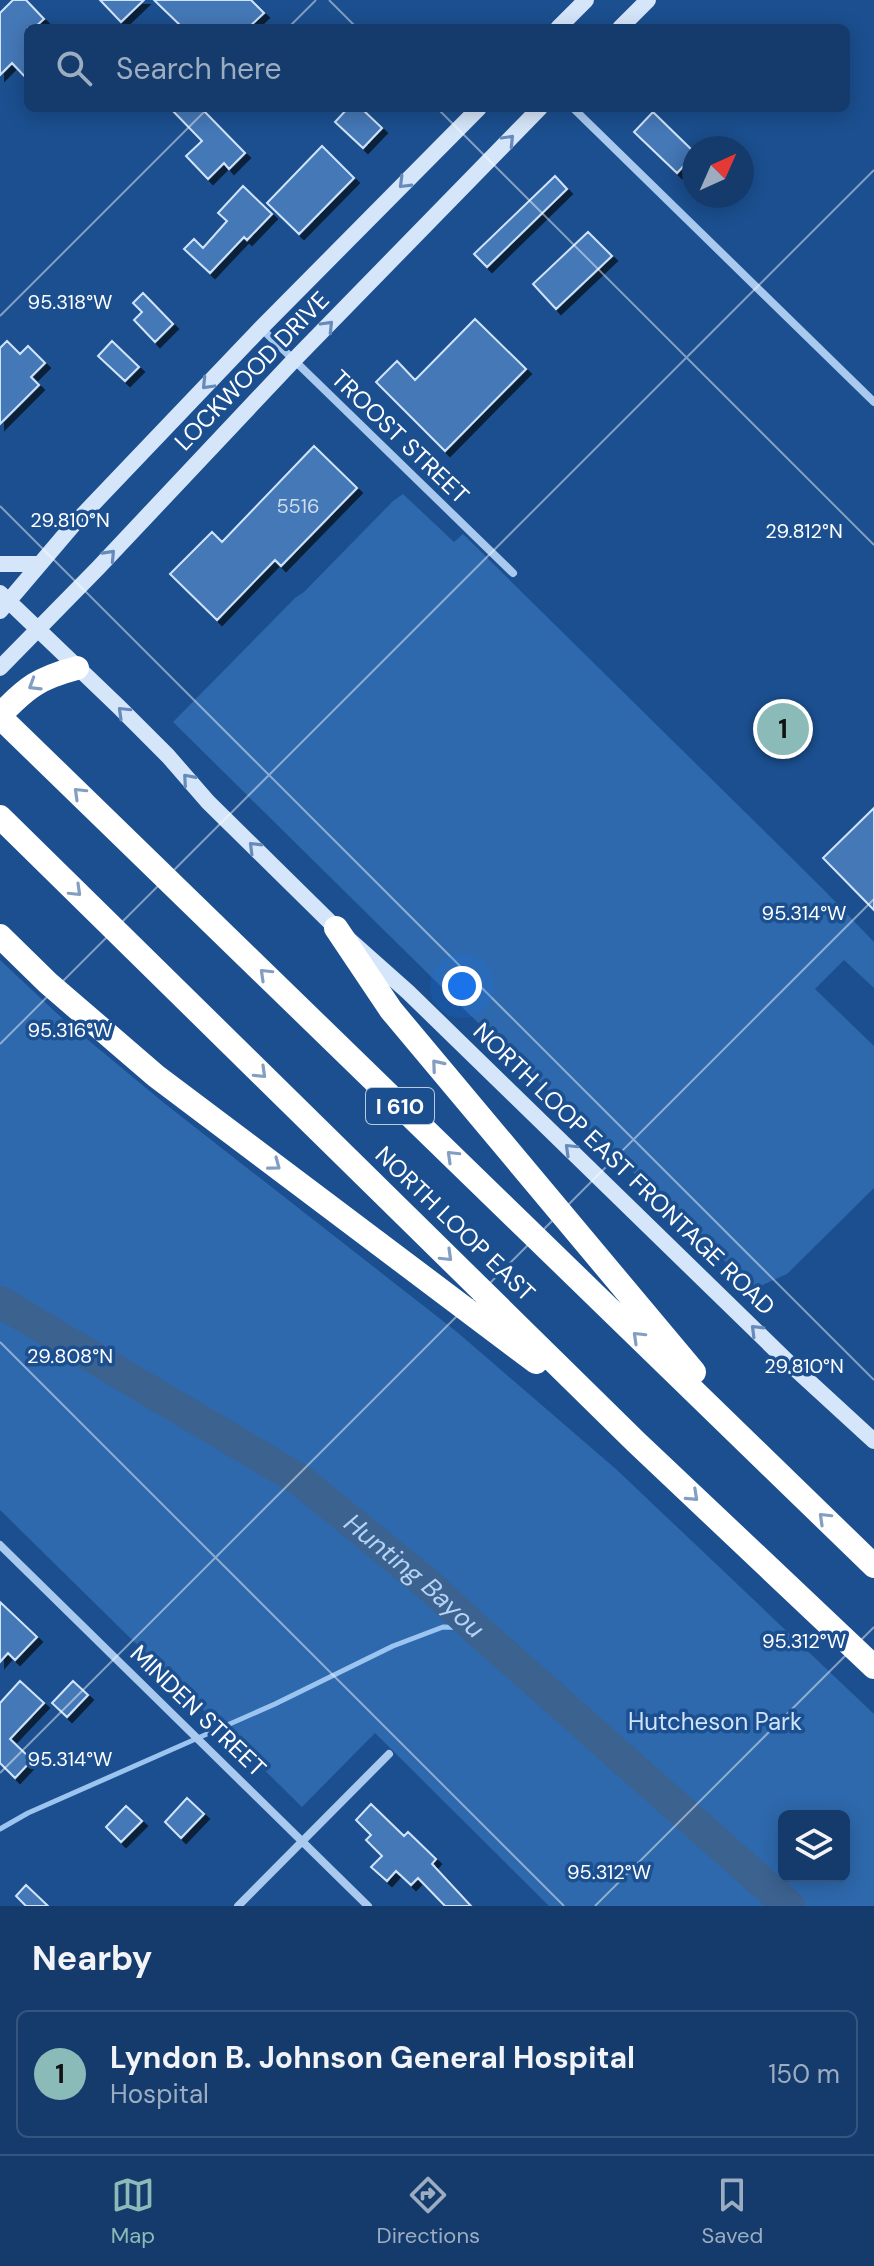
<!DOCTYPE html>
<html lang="en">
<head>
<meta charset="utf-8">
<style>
	body { margin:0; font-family:"DM Sans",sans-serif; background:#214673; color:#f1f3f6 }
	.controls { position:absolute; right:24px; bottom:24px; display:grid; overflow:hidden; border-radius:12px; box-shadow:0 4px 20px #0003 }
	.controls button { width:72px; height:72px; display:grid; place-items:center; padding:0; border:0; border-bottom:2px solid #33557e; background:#143b6b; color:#f1f3f6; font:40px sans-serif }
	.compass { position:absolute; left:682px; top:136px; width:72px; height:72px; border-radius:50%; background:#143b6b; box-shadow:0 4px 20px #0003; rotate:45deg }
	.you { position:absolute; left:462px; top:986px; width:28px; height:28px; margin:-20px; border:6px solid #fff; border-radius:50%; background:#1a73e8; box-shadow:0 0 0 12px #1a73e833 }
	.badge { display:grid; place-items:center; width:52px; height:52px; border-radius:50%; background:#8bbbb9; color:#111; font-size:26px; font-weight:700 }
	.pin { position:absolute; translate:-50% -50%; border:4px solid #fff; box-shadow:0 2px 8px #0006 }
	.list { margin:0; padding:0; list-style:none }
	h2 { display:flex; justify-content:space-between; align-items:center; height:104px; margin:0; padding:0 32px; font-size:34px }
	h2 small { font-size:26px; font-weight:400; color:#9dadc1 }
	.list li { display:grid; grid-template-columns:52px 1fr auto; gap:24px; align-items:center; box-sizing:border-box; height:128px; margin:0 16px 16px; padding:0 16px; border:2px solid #33557e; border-radius:12px }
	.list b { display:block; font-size:30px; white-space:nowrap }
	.list p { margin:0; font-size:26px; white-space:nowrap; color:#9dadc1 }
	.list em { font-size:26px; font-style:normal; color:#9dadc1 }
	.icon { flex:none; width:44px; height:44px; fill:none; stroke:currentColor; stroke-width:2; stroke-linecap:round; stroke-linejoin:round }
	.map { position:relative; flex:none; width:874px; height:1906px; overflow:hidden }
	.search { position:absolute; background:#143b6b; box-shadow:0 4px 20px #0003; left:24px; right:24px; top:24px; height:88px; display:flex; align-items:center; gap:20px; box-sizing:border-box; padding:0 28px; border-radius:12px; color:#9dadc1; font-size:30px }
	.sheet { height:248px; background:#143b6b }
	nav { display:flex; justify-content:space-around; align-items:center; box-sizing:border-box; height:112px; border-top:2px solid #33557e; background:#143b6b; font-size:22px; color:#9dadc1 }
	nav a { display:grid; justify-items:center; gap:4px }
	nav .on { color:#8bbbb9 }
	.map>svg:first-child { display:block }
</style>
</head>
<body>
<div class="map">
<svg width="874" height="1906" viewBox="0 0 874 1906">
	<defs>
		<filter id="shadow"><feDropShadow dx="5" dy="5" stdDeviation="0" flood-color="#0009"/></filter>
	</defs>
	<rect width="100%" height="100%" fill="#1b4f8f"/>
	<!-- green -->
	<path fill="#2e69ad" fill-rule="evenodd" d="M403 494 454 542 463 534 824 890 874 942V988L844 960 815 989 874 1046V1188L787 1274 754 1289 471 1016 173 722 295 598 304 592 393 501Z
		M0 960 64 1020 164 1103 457 1332 617 1470 874 1714V1906H549L375 1733 302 1807 0 1510ZM784 1816H844V1876H784Z"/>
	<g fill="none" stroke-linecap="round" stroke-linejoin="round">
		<!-- stream -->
		<path stroke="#9cc4f0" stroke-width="5" d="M0 1829 28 1813 275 1704 393 1646 443 1627 475 1628"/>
		<!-- river -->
		<path stroke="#3c6290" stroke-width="32" id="s1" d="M0 1302 300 1480 430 1586 475 1628 789 1906"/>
	</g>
	<!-- building -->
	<path fill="#4478b7" stroke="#cfe3fa" stroke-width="2" filter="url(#shadow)" d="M13 0H26L44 19 34 28H28V80L12 63 0 75V13Z
		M100 0H144L121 22Z
		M154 0H251L264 13 248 28H183Z
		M170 108H201L245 153 229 169 224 163 208 179 186 156 202 141Z
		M348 108H361L382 128 363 148 335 122Z
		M653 112 694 152V155L677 173 634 132Z
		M322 146 354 178 299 234 267 203Z
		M555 176 567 189 487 267 474 254Z
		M243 186 272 214 247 240 244 237 210 273 184 249 194 239 203 248 227 221 218 213Z
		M588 232 612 256 556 309 533 284Z
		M143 293 173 324 155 342 134 320 142 312 133 303Z
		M475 319 526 369 445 451 376 382 397 361 415 380Z
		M7 341 20 354 28 346 45 363 31 377 39 385 0 424V348Z
		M112 341 139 367 125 381 98 356Z
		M314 446 357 488 281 566 275 560 217 620 170 574 212 532 222 542Z
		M874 808V910L823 858Z
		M0 1602 37 1637 15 1660 8 1653 0 1662Z
		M20 1681 44 1703 10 1739 32 1760 15 1778 0 1763V1703Z
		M73 1681 88 1695 67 1717 52 1703Z
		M187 1798 204 1814 181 1838 165 1822Z
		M371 1804 404 1836 408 1832 436 1859 432 1864 471 1906H445L418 1878 411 1885 396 1871 387 1881 371 1867 382 1856 366 1840 371 1835 356 1820Z
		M126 1806 142 1821 121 1842 106 1827Z
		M26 1885 48 1906H26L16 1896Z"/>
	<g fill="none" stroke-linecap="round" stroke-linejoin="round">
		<!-- minor -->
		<path stroke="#a9c9ee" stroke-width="8" d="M573 108 874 402
			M261 328 513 573
			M0 1545 368 1906
			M238 1906 389 1754"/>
		<!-- secondary -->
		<path stroke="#d6e6fa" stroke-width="16" d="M558 28 586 0
			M620 28 648 0
			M0 564H40
			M0 593 119 707 168 756 208 802 336 928 408 992 790 1364 874 1441
			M0 611 74 524 261 328 479 108
			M0 668 98 568 293 361 540 108"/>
		<!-- motorway -->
		<path stroke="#fff" stroke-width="24" d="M0 715C27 687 39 678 77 668
			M0 717 874 1566
			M0 817 636 1442 874 1667
			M336 928 391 1010 694 1372
			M0 936 48 983 156 1076 536 1362"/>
	</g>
	<!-- one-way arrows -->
	<defs><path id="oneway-chevron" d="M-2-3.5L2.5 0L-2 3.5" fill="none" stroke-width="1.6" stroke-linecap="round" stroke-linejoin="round" transform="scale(2)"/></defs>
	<g stroke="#668bba">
		<use href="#oneway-chevron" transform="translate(509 140) rotate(-46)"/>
		<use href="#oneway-chevron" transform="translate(404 183) rotate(135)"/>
		<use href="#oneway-chevron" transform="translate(328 326) rotate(-46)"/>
		<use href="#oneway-chevron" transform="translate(207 384) rotate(134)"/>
		<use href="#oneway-chevron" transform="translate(110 555) rotate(-47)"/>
		<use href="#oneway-chevron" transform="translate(123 712) rotate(-136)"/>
		<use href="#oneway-chevron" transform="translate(188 779) rotate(-131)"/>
		<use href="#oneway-chevron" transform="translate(254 847) rotate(-135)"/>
		<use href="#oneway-chevron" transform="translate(570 1149) rotate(-136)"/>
		<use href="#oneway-chevron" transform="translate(756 1330) rotate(-135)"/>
	</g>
	<g stroke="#829ec1">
		<use href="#oneway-chevron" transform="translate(34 685) rotate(148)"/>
		<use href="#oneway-chevron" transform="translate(79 793) rotate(-136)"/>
		<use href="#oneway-chevron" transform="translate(76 891) rotate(44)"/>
		<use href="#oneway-chevron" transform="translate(265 974) rotate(-136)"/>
		<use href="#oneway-chevron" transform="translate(437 1065) rotate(-130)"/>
		<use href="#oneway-chevron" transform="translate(261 1073) rotate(44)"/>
		<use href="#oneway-chevron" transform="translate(452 1156) rotate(-136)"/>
		<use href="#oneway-chevron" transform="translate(275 1165) rotate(37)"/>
		<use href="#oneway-chevron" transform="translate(447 1256) rotate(44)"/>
		<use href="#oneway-chevron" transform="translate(638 1337) rotate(-136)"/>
		<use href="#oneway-chevron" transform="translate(693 1496) rotate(43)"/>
		<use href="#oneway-chevron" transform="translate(824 1518) rotate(-136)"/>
	</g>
	<!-- ticks -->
	<path fill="none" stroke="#fff" stroke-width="2" stroke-opacity="0.45" d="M329 0 357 28M288 28 316 0M437 108 874 545M0 316 208 108M0 506 874 1380M0 1044 874 170M0 1342 564 1906M0 1773 874 899M595 1906 874 1627"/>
	<g text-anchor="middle" stroke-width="7" stroke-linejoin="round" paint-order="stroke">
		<!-- number labels -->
		<g font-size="20" fill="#d0dded">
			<text x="298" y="513">5516</text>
		</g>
		<!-- shield labels -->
		<rect fill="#1b4f8f" stroke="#bbcadd" stroke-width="2" x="366" y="1088" width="68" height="36" rx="6"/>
		<g font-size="22" font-weight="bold" fill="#fff">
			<text x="400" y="1114">I 610</text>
		</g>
		<!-- street labels -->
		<g font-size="24" fill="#fff" stroke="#1b4f8f">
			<text transform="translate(252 371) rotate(-46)" y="8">LOCKWOOD DRIVE</text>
			<text transform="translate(400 437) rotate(44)" y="8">TROOST STREET</text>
			<text transform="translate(624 1169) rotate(44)" y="8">NORTH LOOP EAST FRONTAGE ROAD</text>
			<text transform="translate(455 1224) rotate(44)" y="8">NORTH LOOP EAST</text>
			<text transform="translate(198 1711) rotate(44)" y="8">MINDEN STREET</text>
		</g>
		<!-- park labels -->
		<g font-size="24" fill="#cfe3fa" stroke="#1b4f8f">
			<text x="715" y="1730">Hutcheson Park</text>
		</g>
		<!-- water labels -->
		<g font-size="26" font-style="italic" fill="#b5d3f5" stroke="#1b4f8f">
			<text dy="9" stroke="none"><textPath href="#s1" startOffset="498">Hunting Bayou</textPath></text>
		</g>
	</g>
	<g font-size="20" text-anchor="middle" fill="#fff" stroke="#1b4f8f" stroke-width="7" stroke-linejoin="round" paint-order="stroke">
		<text x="70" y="309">95.318°W</text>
		<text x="70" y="527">29.810°N</text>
		<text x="804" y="538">29.812°N</text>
		<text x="804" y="920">95.314°W</text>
		<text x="70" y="1037">95.316°W</text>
		<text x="70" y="1363">29.808°N</text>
		<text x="804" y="1373">29.810°N</text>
		<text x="804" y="1648">95.312°W</text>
		<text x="70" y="1766">95.314°W</text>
		<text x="609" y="1879">95.312°W</text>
	</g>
</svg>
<div class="controls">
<button><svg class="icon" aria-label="layers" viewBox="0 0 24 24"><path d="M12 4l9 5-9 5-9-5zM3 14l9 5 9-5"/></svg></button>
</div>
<svg class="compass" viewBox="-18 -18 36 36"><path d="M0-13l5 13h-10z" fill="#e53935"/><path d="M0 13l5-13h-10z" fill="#9dadc1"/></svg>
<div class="you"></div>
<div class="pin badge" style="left:783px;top:729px">1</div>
<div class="search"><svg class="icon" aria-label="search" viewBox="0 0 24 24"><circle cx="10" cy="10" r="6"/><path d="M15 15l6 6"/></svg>Search here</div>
</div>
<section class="sheet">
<h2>Nearby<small></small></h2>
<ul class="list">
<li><span class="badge">1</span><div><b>Lyndon B. Johnson General Hospital</b><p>Hospital</p></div><em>150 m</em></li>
</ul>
</section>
<nav>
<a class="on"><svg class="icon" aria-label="map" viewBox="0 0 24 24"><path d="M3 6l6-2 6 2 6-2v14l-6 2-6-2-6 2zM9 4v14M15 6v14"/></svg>Map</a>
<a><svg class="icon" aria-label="directions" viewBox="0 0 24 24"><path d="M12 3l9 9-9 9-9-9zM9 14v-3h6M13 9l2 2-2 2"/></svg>Directions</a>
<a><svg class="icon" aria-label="saved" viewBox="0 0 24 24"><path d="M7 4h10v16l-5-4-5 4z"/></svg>Saved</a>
</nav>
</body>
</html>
